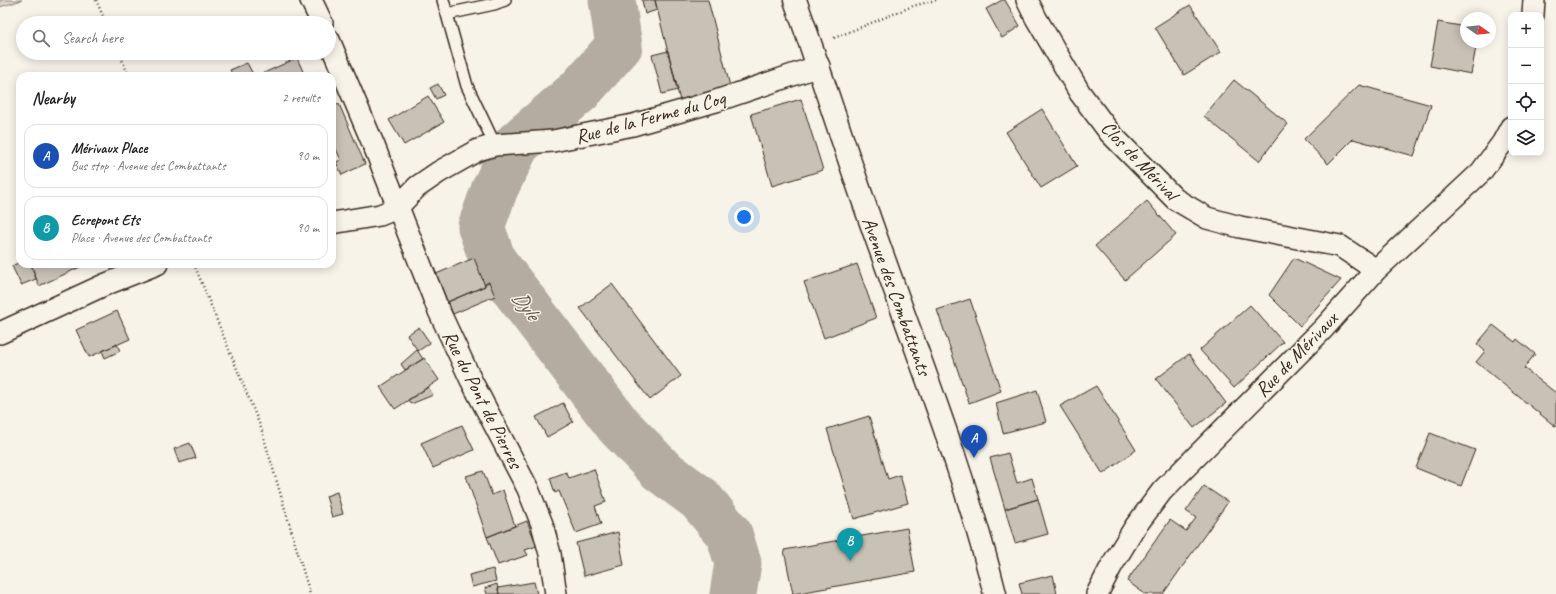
<!DOCTYPE html>
<html lang="en">
<head>
<meta charset="utf-8">
<style>
	body { margin:0; font-family:Caveat,sans-serif; background:#f2f2f2; color:#202124 }
	.controls { position:absolute; right:12px; top:12px; display:grid; overflow:hidden; border-radius:8px; box-shadow:0 2px 10px #0003 }
	.controls button { width:36px; height:36px; display:grid; place-items:center; padding:0; border:0; border-bottom:1px solid #e0e0e0; background:#fff; color:#202124; font:20px sans-serif }
	.compass { position:absolute; left:1460px; top:12px; width:36px; height:36px; border-radius:50%; background:#fff; box-shadow:0 2px 10px #0003; rotate:104deg }
	.you { position:absolute; left:744px; top:217px; width:14px; height:14px; margin:-10px; border:3px solid #fff; border-radius:50%; background:#1a73e8; box-shadow:0 0 0 6px #1a73e833 }
	.badge { display:grid; place-items:center; width:26px; height:26px; border-radius:50%; background:#d93025; color:#fff; font-size:13px; font-weight:700 }
	.pin { position:absolute; translate:-50% -33px; filter:drop-shadow(0 1px 2px #0008) }
	.pin::after { content:''; position:absolute; top:21px; width:14px; height:12px; background:inherit; clip-path:polygon(0 0,100% 0,50% 100%) }
	.list { margin:0; padding:0; list-style:none }
	h2 { display:flex; justify-content:space-between; align-items:center; height:52px; margin:0; padding:0 16px; font-size:17px }
	h2 small { font-size:13px; font-weight:400; color:#757577 }
	.list li { display:grid; grid-template-columns:26px 1fr auto; gap:12px; align-items:center; box-sizing:border-box; height:64px; margin:0 8px 8px; padding:0 8px; border:1px solid #e0e0e0; border-radius:12px }
	.list b { display:block; font-size:15px; white-space:nowrap }
	.list p { margin:0; font-size:13px; white-space:nowrap; color:#757577 }
	.list em { font-size:13px; font-style:normal; color:#757577 }
	.icon { flex:none; width:22px; height:22px; fill:none; stroke:currentColor; stroke-width:2; stroke-linecap:round; stroke-linejoin:round }
	.map { position:relative; flex:none; width:1556px; height:594px; overflow:hidden }
	.search { position:absolute; background:#fff; box-shadow:0 2px 10px #0003; left:16px; top:16px; width:320px; height:44px; display:flex; align-items:center; gap:10px; box-sizing:border-box; padding:0 14px; border-radius:22px; color:#757577; font-size:15px }
	.panel { position:absolute; background:#fff; box-shadow:0 2px 10px #0003; left:16px; top:72px; width:320px; height:196px; border-radius:12px }
	.map>svg:first-child { display:block }
</style>
</head>
<body>
<div class="map">
<svg width="1556" height="594" viewBox="0 0 1556 594">
	<rect width="100%" height="100%" fill="#f7f3e8"/>
	<filter id="ink" filterUnits="userSpaceOnUse"><feTurbulence type="fractalNoise" baseFrequency=".025" numOctaves="2"/><feDisplacementMap in="SourceGraphic" scale="8" xChannelSelector="R" yChannelSelector="G"/><feConvolveMatrix kernelMatrix="1 2 1 2 8 2 1 2 1" color-interpolation-filters="sRGB"/></filter>
	<g filter="url(#ink)">
		<!-- green -->
		<path fill="#dbd6cb" stroke="#8b8074" d="M0 0H22L0 7Z"/>
		<g fill="none" stroke-linecap="round" stroke-linejoin="round">
			<!-- river -->
			<path stroke="#b4aca0" stroke-width="47" d="M612 0 619 46 579 91 517 144 495 188 481 227 493 261 618 425 661 470 700 499 729 534 738 563 733 594"/>
		</g>
		<!-- building -->
		<path fill="#c8c1b6" stroke="#3b2a1e" d="M642 0H655L657 10 645 14Z
			M655 0H708L731 90 680 101Z
			M1002 0H1005L1020 26 1002 38 986 9Z
			M1190 5 1221 52 1184 75 1155 27Z
			M1438 22 1466 27V42H1477L1471 74 1430 66Z
			M668 51 678 90 662 94 652 55Z
			M297 58 305 76H257Z
			M247 63 254 76H233L230 70Z
			M1234 80 1288 124 1259 161 1204 116Z
			M438 84 444 95 436 99 430 88Z
			M1359 85 1431 105 1414 156 1353 139 1328 164 1304 139Z
			M428 96 444 122 404 145 389 120Z
			M801 99 823 170 772 186 751 114Z
			M339 104 365 164 342 175 336 162 341 160 332 140V107Z
			M1042 109 1077 166 1041 188 1006 132Z
			M1147 201 1176 235 1125 280 1095 246Z
			M474 258 485 286 447 302 436 274Z
			M1294 258 1341 280 1300 326 1269 295Z
			M20 262V264H31L36 279 21 285 12 266Z
			M31 264H76L78 268 39 286Z
			M76 264H88L78 268Z
			M857 264 876 318 824 338 804 282Z
			M489 282 495 296 453 314 448 302 485 286V284Z
			M612 284 681 376 650 400 580 308Z
			M970 299 1001 391 969 403 937 310Z
			M1250 305 1283 342 1234 388 1200 350Z
			M117 311 130 339 89 357 76 330Z
			M1493 325 1515 342 1517 339 1535 354 1524 368 1556 393V427L1476 362 1485 351 1477 344Z
			M419 327 430 343 418 351 407 335Z
			M117 344 120 351 105 358 102 351Z
			M417 350 423 359 405 370 401 364Z
			M1189 354 1226 403 1194 428 1156 379Z
			M424 358 439 380 395 409 380 387Z
			M1096 386 1136 450 1103 474 1060 406Z
			M428 387 433 395 411 404 408 400Z
			M1037 390 1046 422 1003 433 996 403Z
			M563 403 573 422 547 437 536 417Z
			M869 416 888 479 900 475 908 503 854 519 827 429Z
			M462 425 474 450 433 468 421 443Z
			M1430 433 1475 450 1461 486 1416 468Z
			M190 443 196 458 179 463 174 449Z
			M1008 453 1017 483 1032 478 1038 499 1005 509 990 458Z
			M594 469 606 502 595 506 601 524 576 533 559 491 555 493 550 478 566 472 569 478Z
			M483 471 492 495 503 490 515 526 487 537 466 476Z
			M1204 486 1228 502 1163 594H1145L1127 581 1170 520 1186 531 1196 518 1186 511Z
			M337 492 343 514 332 517 326 496Z
			M1038 499 1048 534 1015 543 1005 509Z
			M527 521 537 546 525 550 528 555 498 565 487 537Z
			M907 528 915 572 793 594 784 550Z
			M618 532 624 565 584 576 576 543Z
			M493 569 496 581 472 587 469 575Z
			M1053 575 1057 594H1022L1019 583Z
			M534 582 537 594H499L498 588Z
			M497 584 499 594H487L485 588Z"/>
		<g fill="none" stroke-linecap="round" stroke-linejoin="round">
			<defs>
				<path id="lane" d="M443 0 467 86 495 145
					M447 14 494 4 505 0"/>
				<path id="street" d="M311 0 322 23
					M1027 0 1036 18 1080 93 1110 133 1175 199 1207 218 1240 227 1340 246 1376 270
					M1533 15 1534 0
					M329 40 374 146 438 309 471 380 528 489 542 524 550 554 556 594
					M332 223 380 215 397 208 417 187 439 172 478 150 495 145 553 141 633 125 716 101 819 66
					M0 333 104 285 157 264
					M1097 594 1112 565 1135 527 1162 491 1324 328 1376 270 1481 172 1503 142 1511 127"/>
				<path id="secondary" d="M795 0C826 87 853 175 885 262 924 372 967 481 995 594"/>
			</defs>
			<!-- lane casing -->
			<use href="#lane" stroke="#3b2a1e" stroke-width="14"/>
			<!-- street casing -->
			<use href="#street" stroke="#3b2a1e" stroke-width="24"/>
			<!-- secondary casing -->
			<use href="#secondary" stroke="#3b2a1e" stroke-width="25"/>
			<!-- path -->
			<path stroke="#3b2a1e" stroke-width="2.5" stroke-dasharray="1 3" stroke-linecap="butt" d="M96 0 106 23
				M834 38 913 6 936 0
				M119 53 129 76
				M194 264 261 428 310 594"/>
			<!-- lane -->
			<use href="#lane" stroke="#f7f3e8" stroke-width="11"/>
			<!-- street -->
			<use href="#street" stroke="#f7f3e8" stroke-width="21"/>
			<!-- secondary -->
			<use href="#secondary" stroke="#f7f3e8" stroke-width="22"/>
		</g>
	</g>
	<g text-anchor="middle" stroke-width="3" stroke-linejoin="round" paint-order="stroke">
		<!-- street labels -->
		<g font-size="20" fill="#3b2a1e" stroke="#f7f3e8">
			<text transform="translate(650 117) rotate(-15)" y="7">Rue de la Ferme du Coq</text>
			<text transform="translate(1140 160) rotate(46)" y="7">Clos de Mérival</text>
			<text transform="translate(897 296) rotate(70)" y="7">Avenue des Combattants</text>
			<text transform="translate(1296 354) rotate(-46)" y="7">Rue de Mérivaux</text>
			<text transform="translate(483 399) rotate(63)" y="7">Rue du Pont de Pierres</text>
		</g>
		<!-- water labels -->
		<g font-size="21" font-style="italic" fill="#5f5145" stroke="#f7f3e8">
			<text transform="translate(526 305) rotate(53)" y="7">Dyle</text>
		</g>
	</g>
</svg>
<div class="controls">
<button>+</button>
<button>−</button>
<button><svg class="icon" aria-label="locate" viewBox="0 0 24 24"><circle cx="12" cy="12" r="6"/><path d="M12 2v4M12 18v4M2 12h4M18 12h4"/></svg></button>
<button><svg class="icon" aria-label="layers" viewBox="0 0 24 24"><path d="M12 4l9 5-9 5-9-5zM3 14l9 5 9-5"/></svg></button>
</div>
<svg class="compass" viewBox="-18 -18 36 36"><path d="M0-13l5 13h-10z" fill="#e53935"/><path d="M0 13l5-13h-10z" fill="#757577"/></svg>
<div class="you"></div>
<div class="pin badge" style="left:974px;top:458px;background:#1a4fb4">A</div>
<div class="pin badge" style="left:850px;top:561px;background:#0f9aa8">B</div>
<div class="search"><svg class="icon" aria-label="search" viewBox="0 0 24 24"><circle cx="10" cy="10" r="6"/><path d="M15 15l6 6"/></svg>Search here</div>
<section class="panel">
<h2>Nearby<small>2 results</small></h2>
<ul class="list">
<li><span class="badge" style="background:#1a4fb4">A</span><div><b>Mérivaux Place</b><p>Bus stop · Avenue des Combattants</p></div><em>90 m</em></li>
<li><span class="badge" style="background:#0f9aa8">B</span><div><b>Ecrepont Ets</b><p>Place · Avenue des Combattants</p></div><em>90 m</em></li>
</ul>
</section>
</div>
</body>
</html>
